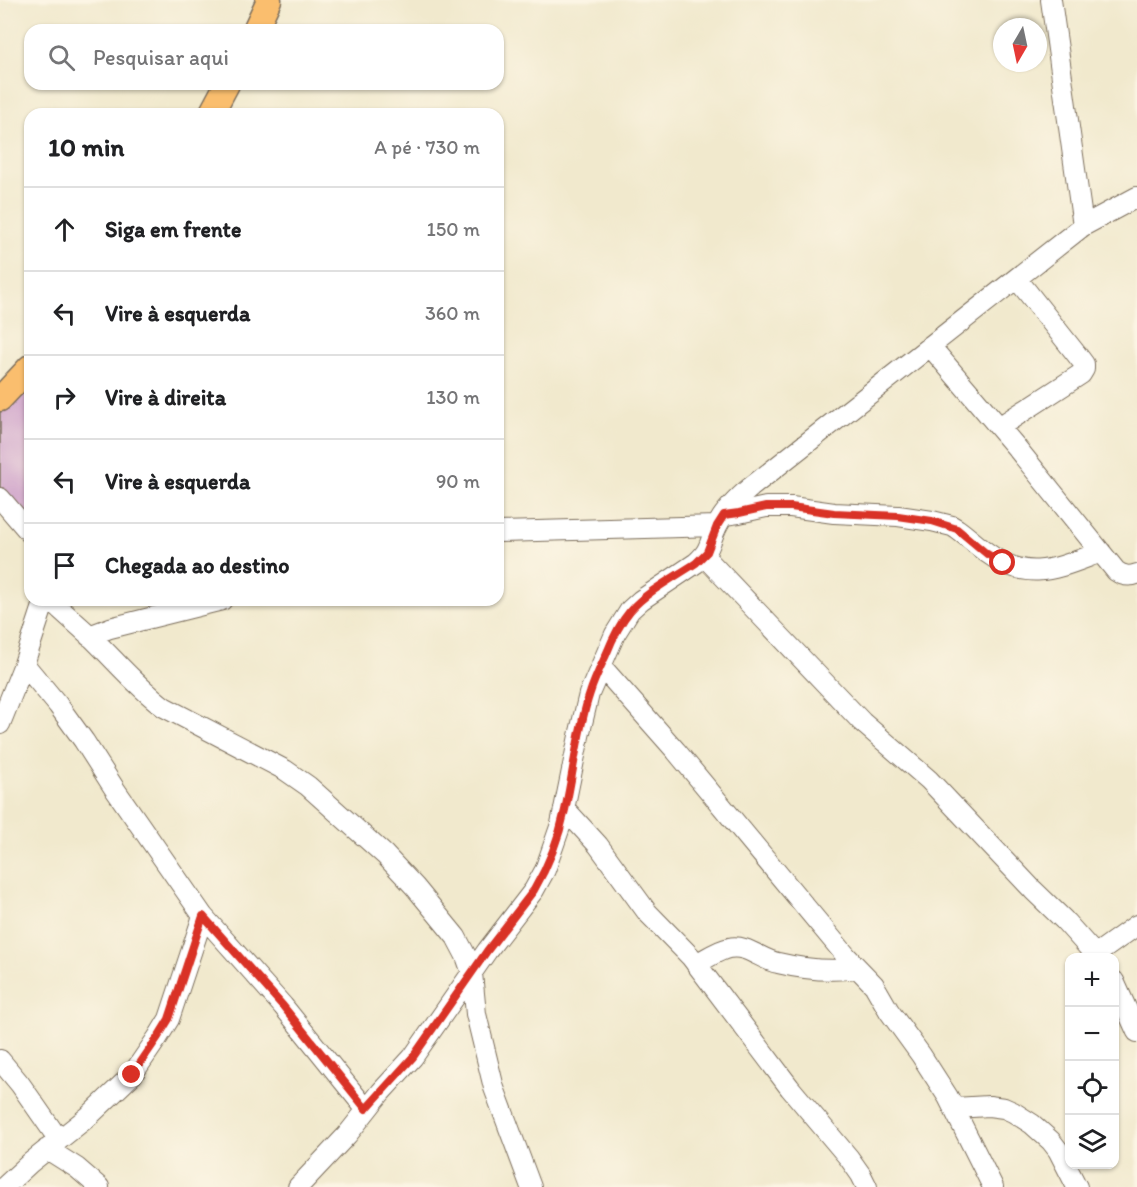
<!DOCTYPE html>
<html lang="pt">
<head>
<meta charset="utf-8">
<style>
	body { margin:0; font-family:Itim,sans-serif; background:#f2f2f2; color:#202124 }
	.controls { position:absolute; right:18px; bottom:18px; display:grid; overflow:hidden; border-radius:12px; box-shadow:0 2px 4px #0004 }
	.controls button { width:54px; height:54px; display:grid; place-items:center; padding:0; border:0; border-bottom:2px solid #e0e0e0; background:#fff; color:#202124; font:30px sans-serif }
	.compass { position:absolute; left:993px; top:18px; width:54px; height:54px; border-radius:50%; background:#fff; box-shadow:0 2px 4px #0004; rotate:189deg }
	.stop { position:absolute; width:18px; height:18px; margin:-14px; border:4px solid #d93025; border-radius:50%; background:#fff }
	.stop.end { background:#d93025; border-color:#fff; box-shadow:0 2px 6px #0008 }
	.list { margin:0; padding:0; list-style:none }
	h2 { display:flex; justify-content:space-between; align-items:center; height:78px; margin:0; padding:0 24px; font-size:26px }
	h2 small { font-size:20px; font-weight:400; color:#757577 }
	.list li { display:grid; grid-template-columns:39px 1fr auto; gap:18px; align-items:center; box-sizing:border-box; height:84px; padding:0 24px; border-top:2px solid #e0e0e0 }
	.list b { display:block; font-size:22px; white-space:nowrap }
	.list em { font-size:20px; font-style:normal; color:#757577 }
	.icon { flex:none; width:33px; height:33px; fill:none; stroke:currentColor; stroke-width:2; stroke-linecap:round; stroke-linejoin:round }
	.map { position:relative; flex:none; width:1137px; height:1187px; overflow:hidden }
	.search { position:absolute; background:#fff; box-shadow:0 2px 4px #0004; left:24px; top:24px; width:480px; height:66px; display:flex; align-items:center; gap:15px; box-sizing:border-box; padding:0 21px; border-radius:18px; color:#757577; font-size:22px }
	.panel { position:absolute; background:#fff; box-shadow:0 2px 4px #0004; left:24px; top:108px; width:480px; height:498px; border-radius:18px }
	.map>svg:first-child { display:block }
</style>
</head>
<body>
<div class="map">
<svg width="1137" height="1187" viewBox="0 0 1137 1187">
	<rect width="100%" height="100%" fill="#fcf5e5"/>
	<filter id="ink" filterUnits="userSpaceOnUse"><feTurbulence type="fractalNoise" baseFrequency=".0167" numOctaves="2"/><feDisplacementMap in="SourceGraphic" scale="12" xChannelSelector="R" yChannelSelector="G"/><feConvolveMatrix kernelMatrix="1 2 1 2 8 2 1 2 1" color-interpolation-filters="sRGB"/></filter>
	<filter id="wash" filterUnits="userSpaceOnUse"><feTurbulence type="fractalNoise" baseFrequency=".008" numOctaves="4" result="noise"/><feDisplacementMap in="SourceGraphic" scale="24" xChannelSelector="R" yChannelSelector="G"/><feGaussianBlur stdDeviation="1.35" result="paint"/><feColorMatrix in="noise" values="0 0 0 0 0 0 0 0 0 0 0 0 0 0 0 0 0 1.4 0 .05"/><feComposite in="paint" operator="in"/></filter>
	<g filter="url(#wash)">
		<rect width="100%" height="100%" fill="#f1e9cd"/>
		<g id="blocks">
			<!-- building -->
			<path fill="#cb9bc8" d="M30 382V523L0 488V412Z"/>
		</g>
	</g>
	<g filter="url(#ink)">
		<use href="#blocks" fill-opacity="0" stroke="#7b6d5b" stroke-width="1.5"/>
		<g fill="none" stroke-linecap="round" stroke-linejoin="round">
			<defs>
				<path id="minor" d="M1051 0 1083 226
					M930 346 1016 447 1116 571C1123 576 1129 577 1137 574
					M999 427 1081 374 1084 369V364L1081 360 1017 279
					M0 498 30 533
					M724 515 739 513 766 507H791L834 513 898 516 932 521 952 526 957 529C967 536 976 545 986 552 1028 584 1057 568 1101 552
					M498 532 717 526
					M704 556 862 722 929 780 1033 890 1064 920 1098 958
					M50 600C63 612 76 623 89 635 114 659 136 686 164 707L285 770 308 786 385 855 415 887 456 937 466 956 472 973 476 1014 494 1088 531 1187
					M89 636 110 628 222 600
					M24 664 58 705 84 741 114 788 203 916 283 1006 366 1109
					M601 666 676 751 847 957 874 985 889 1011 921 1055 948 1097 993 1187
					M0 724 24 664 45 600
					M565 809 598 845 647 912 691 957 790 1088 849 1158 861 1175 867 1187
					M1095 955 1137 925
					M696 964C706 959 718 950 729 948 747 944 761 960 778 963 803 969 831 972 857 968
					M1114 981 1137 1032
					M0 1060 20 1084 59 1140
					M954 1108 989 1106 1004 1108 1013 1112 1032 1124 1051 1141 1058 1150 1077 1187
					M47 1149 77 1168 99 1187
					M4 1187 30 1163 89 1116 132 1075 158 1037 169 1019 203 916
					M298 1187 347 1135 381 1092 413 1057 487 951 534 890 545 870 561 824 579 736 589 694 615 634 630 610 641 600 696 563C712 549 708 544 717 526 724 511 738 498 751 487L1083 226 1137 197"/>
				<path id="major" d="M255 30 269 0
					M211 114 227 84
					M0 399 30 367"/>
			</defs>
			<!-- minor casing -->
			<use href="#minor" stroke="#7b6d5b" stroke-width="22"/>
			<!-- major casing -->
			<use href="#major" stroke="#7b6d5b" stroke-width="27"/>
			<!-- minor -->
			<use href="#minor" stroke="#fff" stroke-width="20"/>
			<!-- major -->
			<use href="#major" stroke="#fabe6e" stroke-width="24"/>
		</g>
	</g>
	<g fill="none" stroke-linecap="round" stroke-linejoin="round" filter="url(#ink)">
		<!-- route -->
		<path stroke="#d93025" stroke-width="8" d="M132 1075 158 1037 169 1019 203 916 283 1006 366 1109 413 1057 487 951 534 890C548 866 559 838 565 810 574 771 577 731 590 693 594 680 600 668 606 655 612 640 619 624 630 611 646 592 675 577 696 563L707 552 717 526 724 515 739 513 766 507H791L834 513 898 516 932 521 957 529 987 554 1003 563"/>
	</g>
</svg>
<div class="controls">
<button>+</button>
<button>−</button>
<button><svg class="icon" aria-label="locate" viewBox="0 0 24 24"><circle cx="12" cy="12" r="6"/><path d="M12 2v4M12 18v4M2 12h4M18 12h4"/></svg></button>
<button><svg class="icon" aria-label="layers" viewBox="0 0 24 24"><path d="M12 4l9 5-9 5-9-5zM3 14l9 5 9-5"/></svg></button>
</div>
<svg class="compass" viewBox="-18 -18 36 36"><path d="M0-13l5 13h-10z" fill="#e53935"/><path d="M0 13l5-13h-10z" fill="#757577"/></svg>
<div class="stop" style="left:1003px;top:563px"></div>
<div class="stop end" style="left:132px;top:1075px"></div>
<div class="search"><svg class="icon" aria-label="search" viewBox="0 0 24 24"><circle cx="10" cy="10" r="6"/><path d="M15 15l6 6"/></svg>Pesquisar aqui</div>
<section class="panel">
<h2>10 min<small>A pé · 730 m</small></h2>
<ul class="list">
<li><svg class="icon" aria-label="ahead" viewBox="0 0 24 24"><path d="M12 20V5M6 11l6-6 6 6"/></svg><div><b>Siga em frente</b></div><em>150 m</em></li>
<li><svg class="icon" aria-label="left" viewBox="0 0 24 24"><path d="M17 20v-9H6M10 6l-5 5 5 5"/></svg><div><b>Vire à esquerda</b></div><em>360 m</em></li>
<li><svg class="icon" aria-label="right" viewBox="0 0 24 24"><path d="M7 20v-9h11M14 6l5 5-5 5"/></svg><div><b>Vire à direita</b></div><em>130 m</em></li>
<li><svg class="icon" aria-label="left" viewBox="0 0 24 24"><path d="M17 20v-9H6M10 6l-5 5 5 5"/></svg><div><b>Vire à esquerda</b></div><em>90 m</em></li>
<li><svg class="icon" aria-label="arrive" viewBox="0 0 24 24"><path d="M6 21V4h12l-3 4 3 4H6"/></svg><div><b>Chegada ao destino</b></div></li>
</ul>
</section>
</div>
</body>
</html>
